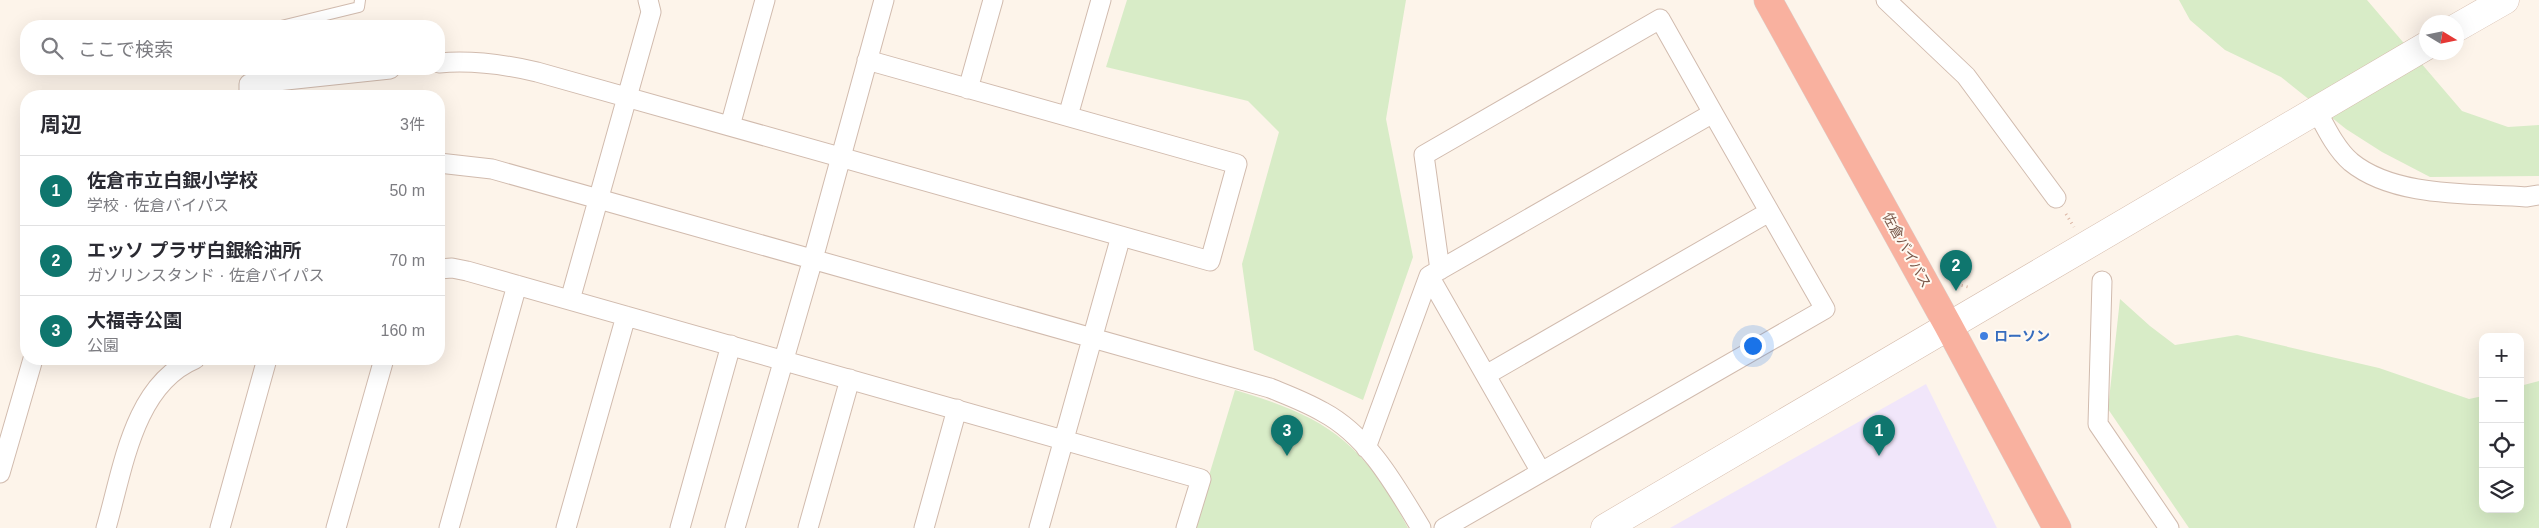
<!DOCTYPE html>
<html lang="ja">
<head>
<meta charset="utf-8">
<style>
	body { margin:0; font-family:Helvetica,"Noto Sans JP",sans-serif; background:#f2f2f3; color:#2b2b33 }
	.controls { position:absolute; right:15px; bottom:15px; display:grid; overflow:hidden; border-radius:10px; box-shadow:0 5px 20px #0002 }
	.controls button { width:45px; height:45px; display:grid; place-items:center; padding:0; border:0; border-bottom:1px solid #e1e1e2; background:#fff; color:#2b2b33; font:25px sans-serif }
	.compass { position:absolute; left:2419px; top:15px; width:45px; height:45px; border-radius:50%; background:#fff; box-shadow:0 5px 20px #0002; rotate:100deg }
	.you { position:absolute; left:1752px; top:345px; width:18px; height:18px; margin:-12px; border:4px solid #fff; border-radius:50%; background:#1a73e8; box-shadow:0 0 0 8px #1a73e833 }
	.badge { display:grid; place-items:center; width:32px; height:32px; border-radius:50%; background:#0f766e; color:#fff; font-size:16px; font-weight:700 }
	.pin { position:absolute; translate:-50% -41px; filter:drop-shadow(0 1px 2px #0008) }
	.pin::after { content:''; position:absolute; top:26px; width:18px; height:15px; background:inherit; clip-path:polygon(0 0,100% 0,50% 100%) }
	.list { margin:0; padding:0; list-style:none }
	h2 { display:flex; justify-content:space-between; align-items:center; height:65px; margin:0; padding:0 20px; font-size:21px }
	h2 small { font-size:16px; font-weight:400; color:#7c7c81 }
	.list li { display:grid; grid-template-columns:32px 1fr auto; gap:15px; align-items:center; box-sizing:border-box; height:70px; padding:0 20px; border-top:1px solid #e1e1e2 }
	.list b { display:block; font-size:19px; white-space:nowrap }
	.list p { margin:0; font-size:16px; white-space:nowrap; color:#7c7c81 }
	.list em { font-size:16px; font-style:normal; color:#7c7c81 }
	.icon { flex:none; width:28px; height:28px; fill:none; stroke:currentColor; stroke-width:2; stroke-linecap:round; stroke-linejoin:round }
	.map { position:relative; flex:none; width:2539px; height:528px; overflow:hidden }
	.search { position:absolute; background:#fff; box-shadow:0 5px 20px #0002; left:20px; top:20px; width:425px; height:55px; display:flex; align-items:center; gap:12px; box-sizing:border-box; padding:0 18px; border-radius:20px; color:#7c7c81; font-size:19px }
	.panel { position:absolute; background:#fff; box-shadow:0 5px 20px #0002; left:20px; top:90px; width:425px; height:275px; border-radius:20px }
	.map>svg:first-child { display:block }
</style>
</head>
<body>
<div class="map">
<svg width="2539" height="528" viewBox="0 0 2539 528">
	<rect width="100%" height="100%" fill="#fdf4ea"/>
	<!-- education -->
	<path fill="#f1e6fa" d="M1926 384 1997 528H1670Z"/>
	<!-- green -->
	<path fill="#d8ecc7" d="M1127 0H1406L1386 119 1413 257 1363 400 1254 350 1242 264 1279 132 1248 101 1106 67Z
		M2179 0H2367L2462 111 2508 127 2539 125V176L2430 177 2382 152 2346 129 2281 77 2225 50 2190 20Z
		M2120 299 2150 326 2175 345 2237 335 2379 368 2469 399 2483 396V509H2520V386L2539 381V528H2189L2108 409Z
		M1235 390C1327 417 1363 442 1408 528H1193Z"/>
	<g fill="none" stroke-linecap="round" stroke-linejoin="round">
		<defs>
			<path id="lane" d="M281 26 359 7 360 0"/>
			<path id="street" d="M1886 0 1966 76 2056 198
				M439 63C473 60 503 64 537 72L1210 261 1237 164 867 60
				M968 89 993 0
				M249 96V84L390 69
				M2317 111C2326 128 2336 149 2351 162 2395 198 2472 193 2526 197L2539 195
				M1068 116 1101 0
				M730 126 765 0
				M439 163 492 169 1270 388C1287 395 1306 402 1323 412 1368 436 1395 485 1421 528
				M439 269 452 268 467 271 1201 479 1186 528
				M1440 270 1424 155 1660 19 1713 113
				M1429 276 1541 472
				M2102 281 2098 424 2169 528
				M570 300 651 12 648 0
				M1486 375 1769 212
				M1366 448 1429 276 1713 113 1825 309 1444 528
				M0 473 33 359
				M106 528C123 470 133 385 195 359
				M220 528 267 359
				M336 528 384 359
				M449 528 517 285
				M566 528 626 316
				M680 528 731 345
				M735 528 813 259 884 0
				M808 528 850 379
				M924 528 957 409
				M1039 528 1121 236"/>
			<path id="secondary" d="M2456 28 2505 0
				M1605 528 2426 46"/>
			<path id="highway" d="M1768 0 1948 325 2057 528"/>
		</defs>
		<!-- lane casing -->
		<use href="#lane" stroke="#d1bbae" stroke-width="12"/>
		<!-- street casing -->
		<use href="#street" stroke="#d1bbae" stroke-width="21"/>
		<!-- secondary casing -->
		<use href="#secondary" stroke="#d6bdae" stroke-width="29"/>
		<!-- highway casing -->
		<use href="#highway" stroke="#dad1cd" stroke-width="29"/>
		<!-- path -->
		<path stroke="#dab4a2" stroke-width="3" stroke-dasharray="1 4" stroke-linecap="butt" d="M2066 214 2074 227
			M1952 283 1968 287"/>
		<!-- lane -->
		<use href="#lane" stroke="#fff" stroke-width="10"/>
		<!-- street -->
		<use href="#street" stroke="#fff" stroke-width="19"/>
		<!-- secondary -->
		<use href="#secondary" stroke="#fff" stroke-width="28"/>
		<!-- highway -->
		<use href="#highway" stroke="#f9b19f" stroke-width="28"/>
	</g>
	<!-- markers -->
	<circle fill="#3f7fe0" stroke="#fff9f1" stroke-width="2" cx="1984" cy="336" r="5"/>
	<g text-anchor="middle" stroke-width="4" stroke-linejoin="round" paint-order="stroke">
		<!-- street labels -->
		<g font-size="14" fill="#7a594b" stroke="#fff9f1">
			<text transform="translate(1907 250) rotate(61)" y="5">佐倉バイパス</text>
		</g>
		<!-- shop labels -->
		<g font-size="14" font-weight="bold" fill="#366cbe" stroke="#fff9f1" text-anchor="start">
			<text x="1994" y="341">ローソン</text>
		</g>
	</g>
</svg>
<div class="controls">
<button>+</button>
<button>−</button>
<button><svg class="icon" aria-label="locate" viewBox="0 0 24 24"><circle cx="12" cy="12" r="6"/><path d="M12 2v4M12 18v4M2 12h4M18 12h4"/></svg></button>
<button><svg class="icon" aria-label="layers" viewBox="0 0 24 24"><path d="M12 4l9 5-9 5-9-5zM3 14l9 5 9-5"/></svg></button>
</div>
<svg class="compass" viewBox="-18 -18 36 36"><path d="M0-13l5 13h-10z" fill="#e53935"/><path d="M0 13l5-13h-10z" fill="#7c7c81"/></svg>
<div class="you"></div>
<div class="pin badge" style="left:1879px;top:456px">1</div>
<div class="pin badge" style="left:1956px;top:291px">2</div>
<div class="pin badge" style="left:1287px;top:456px">3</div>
<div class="search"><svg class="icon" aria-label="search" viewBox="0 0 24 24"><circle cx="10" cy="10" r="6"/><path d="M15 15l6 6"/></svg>ここで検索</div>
<section class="panel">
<h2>周辺<small>3件</small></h2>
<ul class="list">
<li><span class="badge">1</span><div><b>佐倉市立白銀小学校</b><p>学校 · 佐倉バイパス</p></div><em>50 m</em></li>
<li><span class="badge">2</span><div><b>エッソ プラザ白銀給油所</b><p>ガソリンスタンド · 佐倉バイパス</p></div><em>70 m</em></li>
<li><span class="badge">3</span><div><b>大福寺公園</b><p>公園</p></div><em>160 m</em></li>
</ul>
</section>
</div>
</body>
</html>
